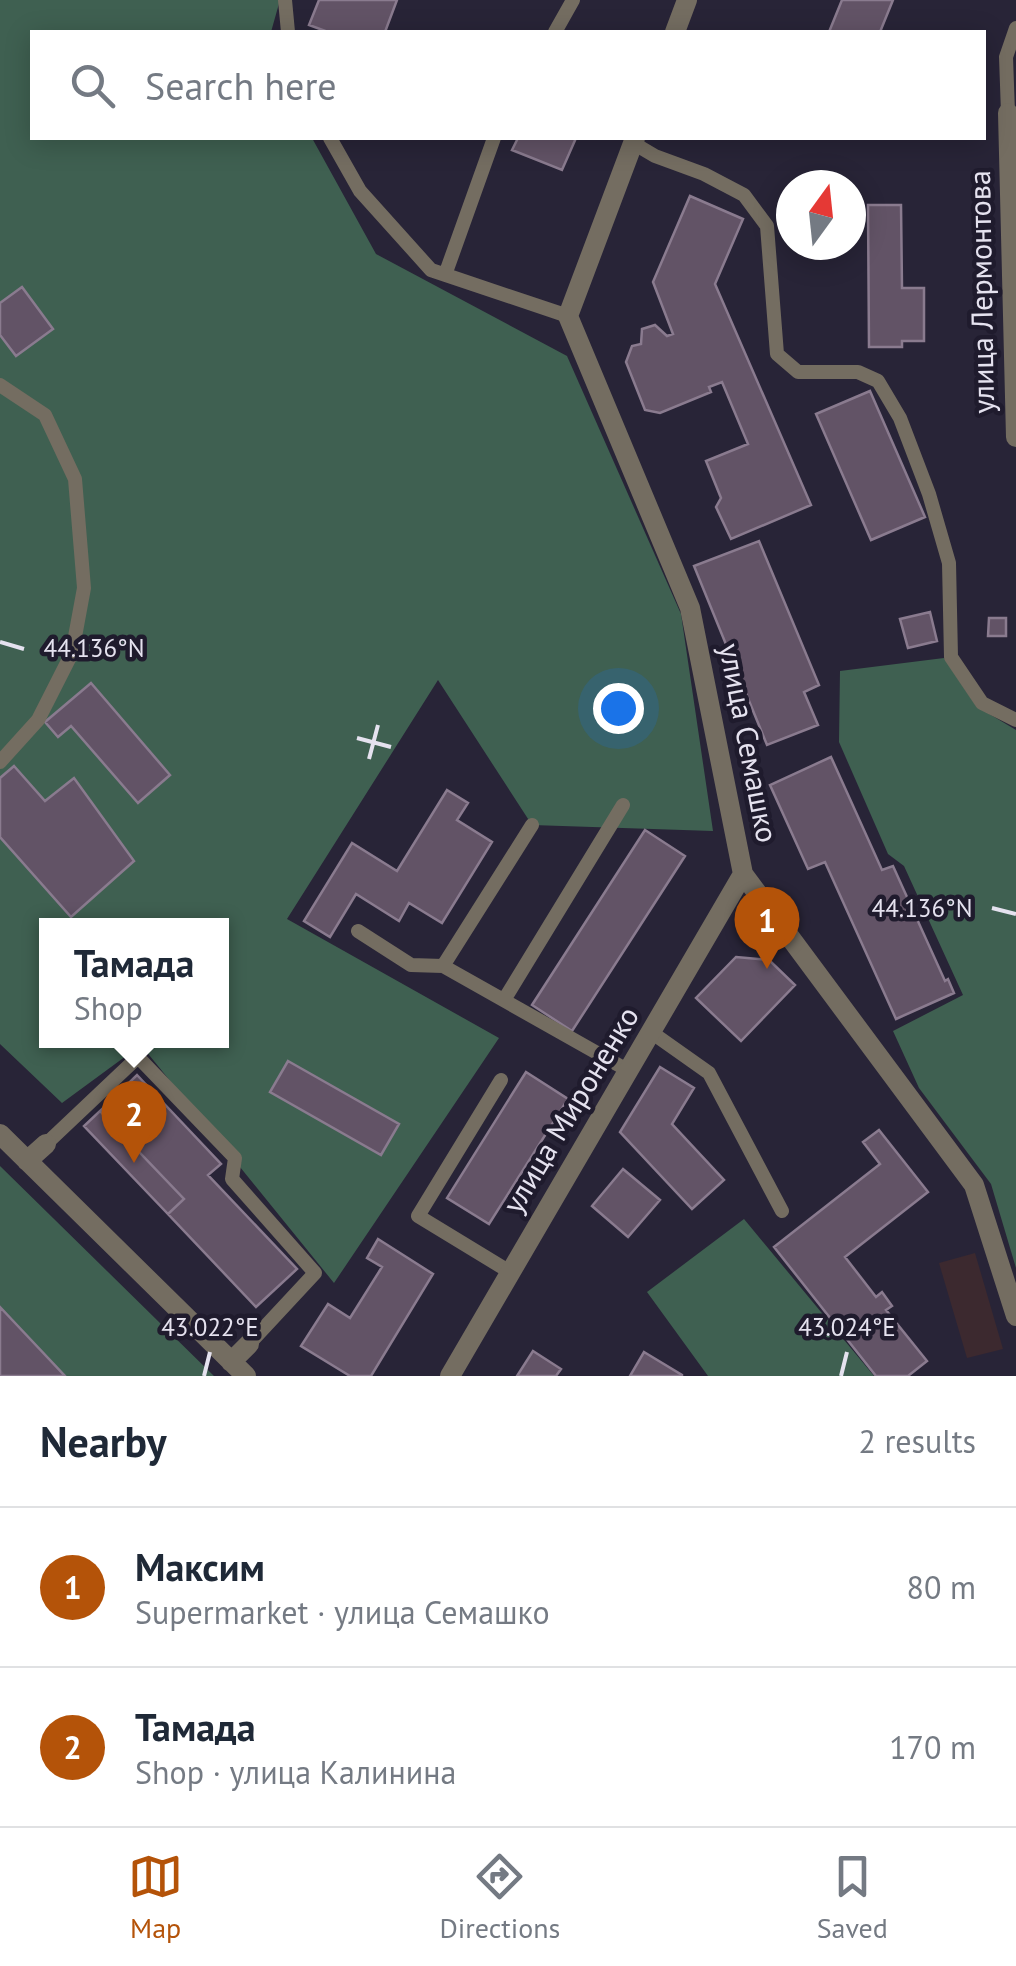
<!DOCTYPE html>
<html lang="en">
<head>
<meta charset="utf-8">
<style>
	body { margin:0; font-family:"PT Sans",sans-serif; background:#f6f6f7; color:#1f2937 }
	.compass { position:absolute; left:776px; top:170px; width:90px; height:90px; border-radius:50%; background:#fff; box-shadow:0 5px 25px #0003; rotate:15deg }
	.you { position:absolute; left:618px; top:708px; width:35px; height:35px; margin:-25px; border:8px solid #fff; border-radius:50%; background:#1a73e8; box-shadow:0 0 0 15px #1a73e833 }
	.badge { display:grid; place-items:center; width:65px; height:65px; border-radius:50%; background:#b45309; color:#fff; font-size:32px; font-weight:700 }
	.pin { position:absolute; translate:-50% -82px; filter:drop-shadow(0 2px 5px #0008) }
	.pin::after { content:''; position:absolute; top:52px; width:35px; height:30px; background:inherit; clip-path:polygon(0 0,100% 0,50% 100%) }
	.popup { position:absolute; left:39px; top:918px; width:190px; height:130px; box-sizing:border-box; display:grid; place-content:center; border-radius:0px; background:#fff; filter:drop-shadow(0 2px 8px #0005); font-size:32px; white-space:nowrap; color:#747a83 }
	.popup b { font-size:38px; color:#1f2937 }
	.popup::after { content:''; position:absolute; left:50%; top:100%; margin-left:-20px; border:20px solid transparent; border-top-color:#fff }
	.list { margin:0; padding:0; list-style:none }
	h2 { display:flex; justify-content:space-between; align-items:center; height:130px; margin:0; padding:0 40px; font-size:42px }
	h2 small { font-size:32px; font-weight:400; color:#747a83 }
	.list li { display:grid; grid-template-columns:65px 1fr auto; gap:30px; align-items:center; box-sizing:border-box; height:160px; padding:0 40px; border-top:2px solid #e0e1e3 }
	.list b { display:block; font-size:38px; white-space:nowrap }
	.list p { margin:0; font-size:32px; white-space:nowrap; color:#747a83 }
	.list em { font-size:32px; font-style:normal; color:#747a83 }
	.icon { flex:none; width:55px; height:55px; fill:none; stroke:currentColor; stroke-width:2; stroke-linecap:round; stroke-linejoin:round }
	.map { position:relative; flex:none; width:1016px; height:1376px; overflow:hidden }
	.search { position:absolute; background:#fff; box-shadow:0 5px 25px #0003; left:30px; right:30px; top:30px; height:110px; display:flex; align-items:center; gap:25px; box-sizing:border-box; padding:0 35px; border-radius:0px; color:#747a83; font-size:38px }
	.sheet { height:450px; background:#fff }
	nav { display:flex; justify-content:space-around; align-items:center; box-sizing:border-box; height:140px; border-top:2px solid #e0e1e3; background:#fff; font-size:28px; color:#747a83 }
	nav a { display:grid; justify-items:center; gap:5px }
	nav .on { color:#b45309 }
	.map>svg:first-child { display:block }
</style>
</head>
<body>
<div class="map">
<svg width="1016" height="1376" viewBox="0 0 1016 1376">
	<rect width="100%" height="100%" fill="#282437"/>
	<!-- industrial -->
	<path fill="#3c292f" d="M975 1253 1003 1349 967 1358 939 1263Z"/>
	<!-- forest -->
	<path fill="#3f6051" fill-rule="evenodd" d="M0 0H280L271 32H32V138H312L376 254 567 356 681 614 713 831 532 825 438 680 287 919 499 1038 334 1283 141 1045 62 1103 0 1044ZM46 926H222V1040H46Z
		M944 658 976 706 1016 730V1268L991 1184 919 1088 893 1031 963 995 904 866 888 854 839 742 840 671Z
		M0 1166 214 1376H0Z
		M744 1219 874 1376H708L647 1292Z"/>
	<!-- building -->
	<path fill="#625366" stroke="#8a7b8f" stroke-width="2.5" d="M319 0H397L385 32H328L309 25Z
		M842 0H893L880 32H829Z
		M518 138H576L562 170 512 150Z
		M690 196 743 219 715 284 811 505 731 539 716 507 721 498 706 461 748 444 722 382 709 387 711 392 660 413 645 410 626 362 632 346 641 344 642 329 655 325 667 336 673 334 653 282Z
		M868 205H901L902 288H924V341H902V347H869Z
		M22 287 53 329 16 356 0 335V303Z
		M870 391 925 517 871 540 816 414Z
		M759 541 819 685 804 692 818 725 767 745 694 566Z
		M930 612 937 641 908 648 900 619Z
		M989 618H1006V636H988Z
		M91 683 170 775 138 803 71 726 58 737 45 722Z
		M831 757 882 870 893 866 945 981 948 979 954 993 896 1019 825 862 808 869 770 785Z
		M14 766 45 801 74 778 134 861 71 917 0 837V778Z
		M447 790 468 803 457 820 492 842 442 923 409 903 399 921 356 894 330 937 304 921 352 843 397 871Z
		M645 830 685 856 572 1031 532 1005Z
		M736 957 769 960 795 985 741 1041 696 998Z
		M288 1061 399 1124 381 1155 270 1092Z
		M660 1067 694 1088 672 1124 724 1180 692 1209 620 1132Z
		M526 1072 568 1099 489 1224 447 1198Z
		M137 1075 221 1164 208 1175 297 1269 256 1307 168 1214 184 1199 100 1111Z
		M100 1111 184 1199 168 1214 84 1126Z
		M879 1130 928 1192 845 1257 876 1297 882 1292 892 1306 886 1310 927 1361 908 1376H876L774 1247 880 1164 863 1142Z
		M623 1169 660 1200 628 1237 592 1206Z
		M378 1239 433 1274 371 1376H350L301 1346 328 1304 350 1318 382 1267 367 1258Z
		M0 1307 65 1376H0Z
		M533 1351 561 1369 556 1376H517Z
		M644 1352 682 1375V1376H630Z"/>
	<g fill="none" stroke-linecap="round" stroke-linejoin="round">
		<!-- service -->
		<path stroke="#746d61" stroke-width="14" d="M285 0 288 32
			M555 32 573 0
			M1008 113 1006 57 1016 28
			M330 138 360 191 431 270 568 316
			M633 143 655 156 704 174 744 195 767 226 777 354 798 372H858L878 381 900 418 929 494 949 563 951 657 982 703 1016 720
			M445 275 494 138
			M0 385 45 415 75 479 84 588 72 653 38 720 0 762
			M532 825 443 966 629 1071
			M358 931 411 965 443 966
			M504 1000 623 805
			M651 1032 709 1073 782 1211
			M501 1080 418 1216 510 1272
			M46 1144 138 1057 235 1158 232 1179 315 1273 249 1344"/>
		<!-- minor -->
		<path stroke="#746d61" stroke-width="20" d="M675 32 687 0
			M1008 113 1016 437
			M635 138 568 316 690 608 743 874 974 1185 1016 1316
			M0 1134 246 1376
			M27 1161 46 1144
			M231 1362 249 1344
			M450 1376 743 874"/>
	</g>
	<!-- ticks -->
	<path fill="none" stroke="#e5e2ef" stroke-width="4" d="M0 642 24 649M357 738 391 747M369 759 378 725M992 908 1016 914M204 1376 210 1352M841 1376 847 1352"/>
	<g text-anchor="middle" stroke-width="9" stroke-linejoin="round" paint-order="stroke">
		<!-- street labels -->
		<g font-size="30" fill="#e5e2ef" stroke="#1f1b2d">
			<text transform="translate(982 292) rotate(-91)" y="10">улица Лермонтова</text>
			<text transform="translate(748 743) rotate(79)" y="10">улица Семашко</text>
			<text transform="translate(571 1110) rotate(-59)" y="10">улица Мироненко</text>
		</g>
	</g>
	<g font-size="25" text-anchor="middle" fill="#e5e2ef" stroke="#1f1b2d" stroke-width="9" stroke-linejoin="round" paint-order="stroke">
		<text x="94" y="657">44.136°N</text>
		<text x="922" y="917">44.136°N</text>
		<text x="210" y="1336">43.022°E</text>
		<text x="847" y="1336">43.024°E</text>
	</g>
</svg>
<svg class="compass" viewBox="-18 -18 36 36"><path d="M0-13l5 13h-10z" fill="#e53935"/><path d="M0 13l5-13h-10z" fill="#747a83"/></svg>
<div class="you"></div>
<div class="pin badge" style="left:767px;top:969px">1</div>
<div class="pin badge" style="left:134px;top:1163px">2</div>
<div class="popup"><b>Тамада</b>Shop</div>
<div class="search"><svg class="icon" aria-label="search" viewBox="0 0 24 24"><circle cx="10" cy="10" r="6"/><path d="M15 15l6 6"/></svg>Search here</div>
</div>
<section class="sheet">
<h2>Nearby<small>2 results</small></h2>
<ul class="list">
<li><span class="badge">1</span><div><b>Максим</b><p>Supermarket · улица Семашко</p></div><em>80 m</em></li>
<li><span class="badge">2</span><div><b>Тамада</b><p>Shop · улица Калинина</p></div><em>170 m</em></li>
</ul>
</section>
<nav>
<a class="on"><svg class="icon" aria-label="map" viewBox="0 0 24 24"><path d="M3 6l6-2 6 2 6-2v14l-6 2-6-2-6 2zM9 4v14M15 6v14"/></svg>Map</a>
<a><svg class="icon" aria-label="directions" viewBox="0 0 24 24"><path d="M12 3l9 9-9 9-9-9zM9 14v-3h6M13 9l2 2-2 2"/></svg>Directions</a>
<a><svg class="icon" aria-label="saved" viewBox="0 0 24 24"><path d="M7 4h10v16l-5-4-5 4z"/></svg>Saved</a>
</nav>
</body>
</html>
